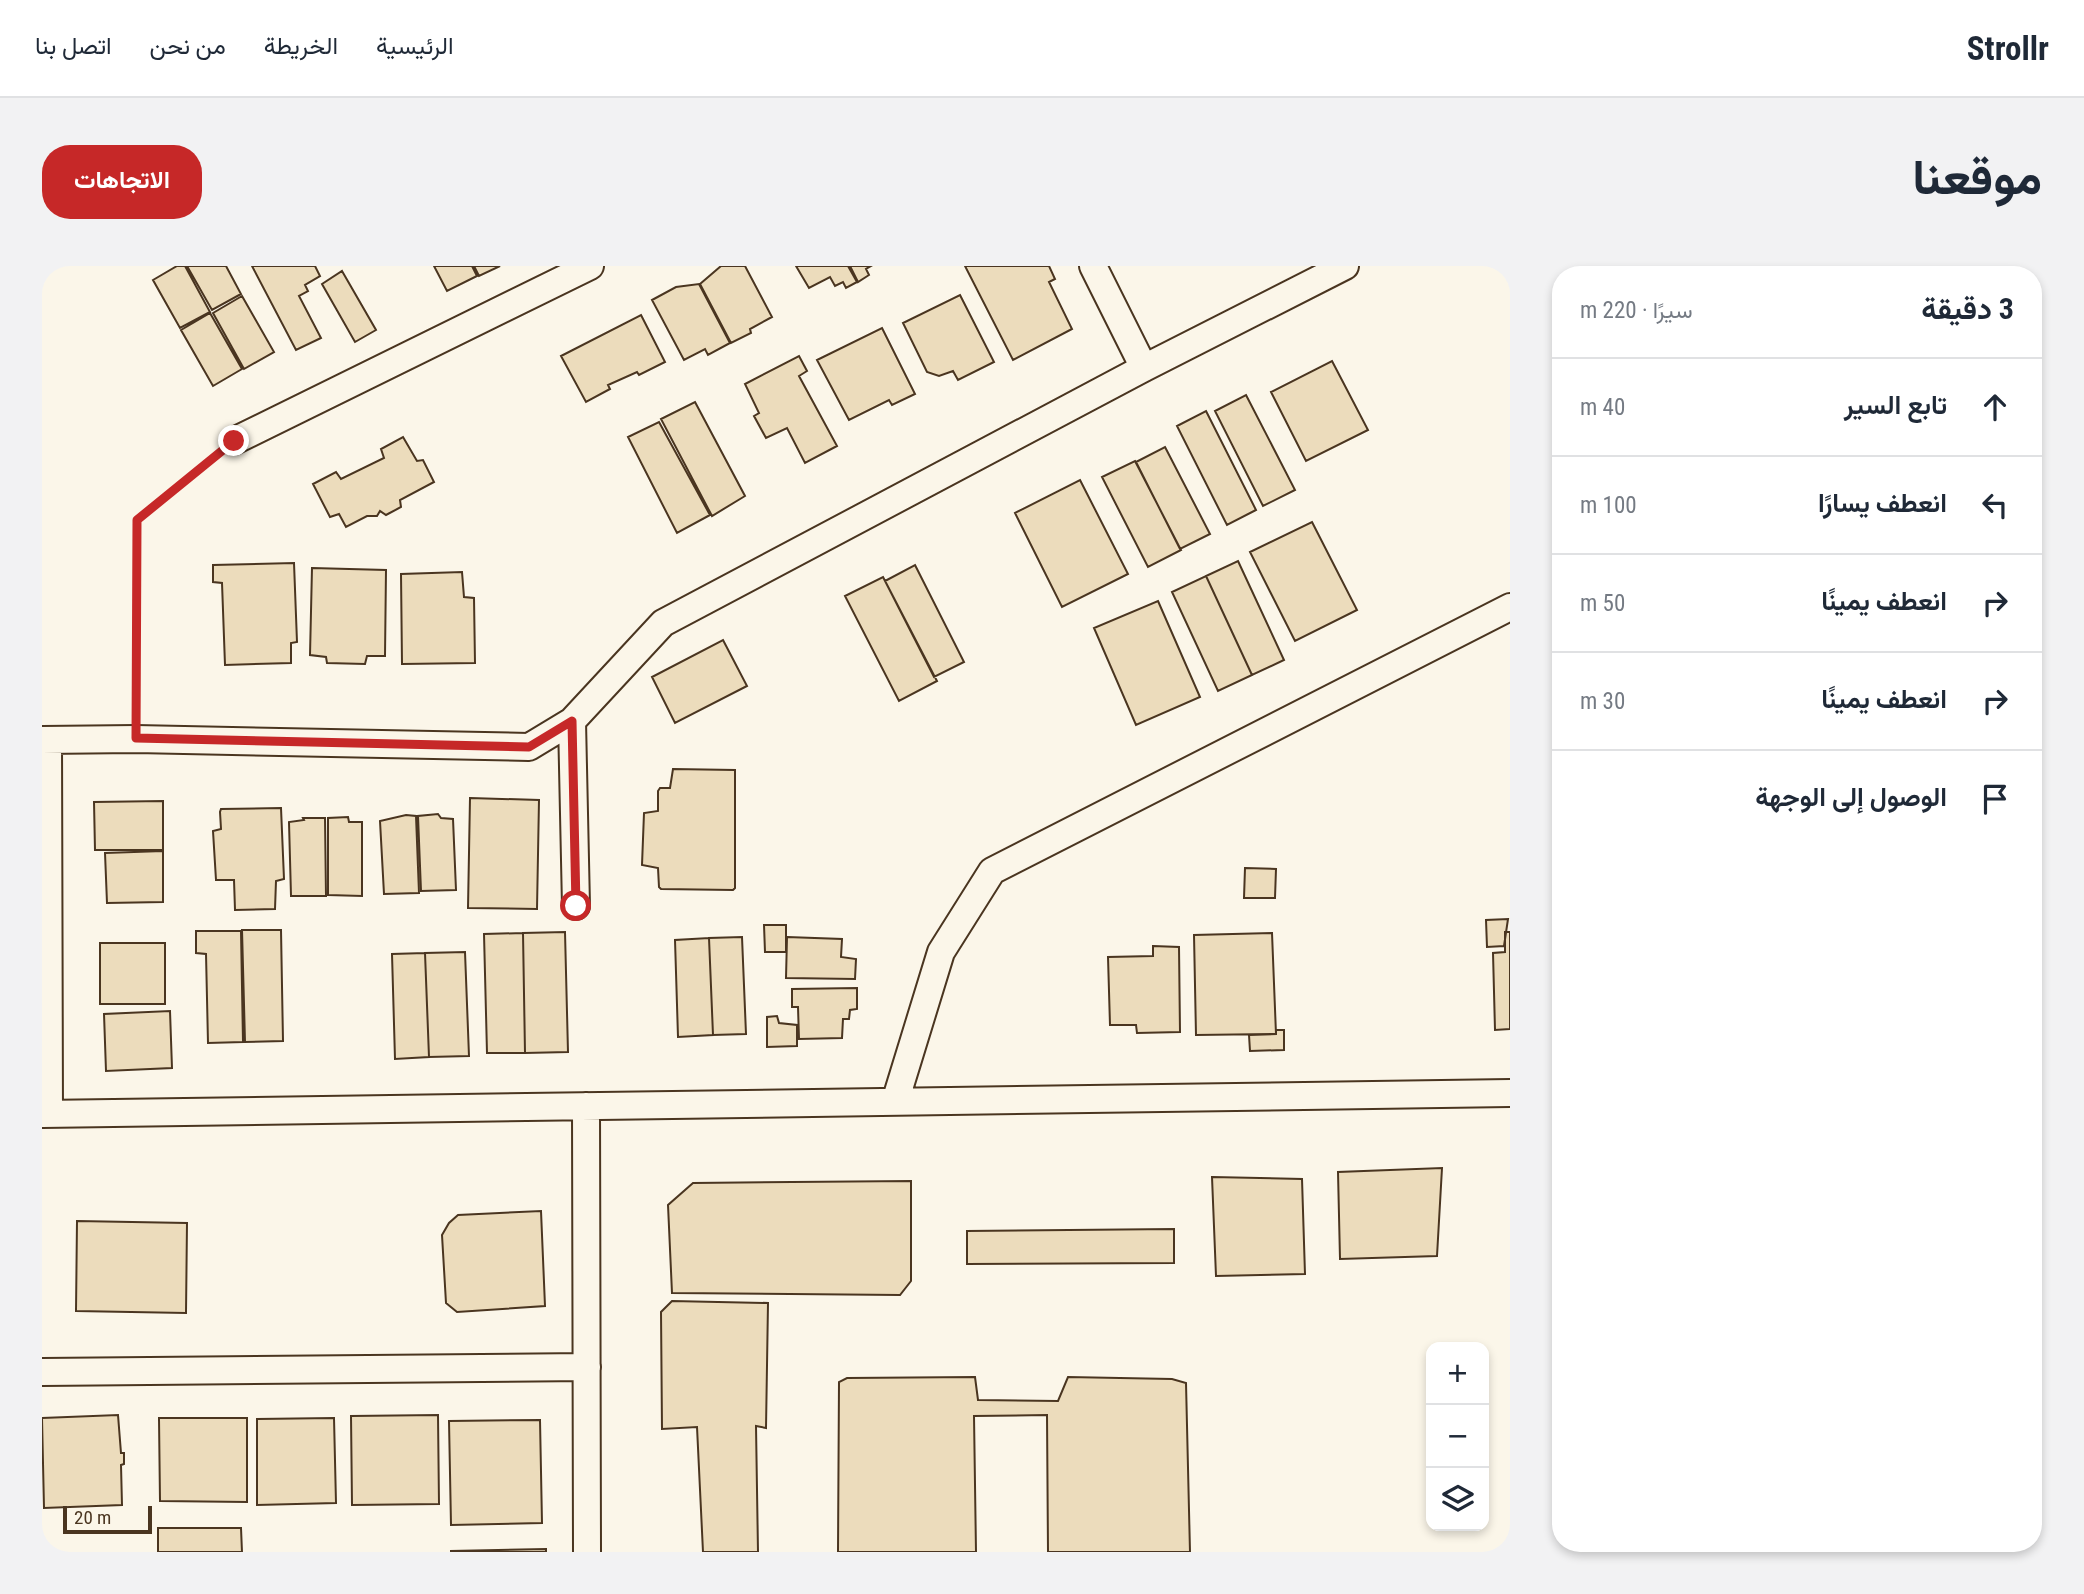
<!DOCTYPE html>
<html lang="ar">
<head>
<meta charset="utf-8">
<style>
	body { margin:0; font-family:"Roboto Condensed",Vazirmatn,sans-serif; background:#f2f2f3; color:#1f2937; direction:rtl }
	.controls { position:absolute; right:21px; bottom:21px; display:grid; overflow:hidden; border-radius:14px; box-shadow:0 4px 10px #0003 }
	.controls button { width:63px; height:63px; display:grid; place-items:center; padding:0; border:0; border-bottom:2px solid #e0e1e3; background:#fff; color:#1f2937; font:35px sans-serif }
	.scale { position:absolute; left:21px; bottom:18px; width:89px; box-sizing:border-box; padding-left:7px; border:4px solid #4a3520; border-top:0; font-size:19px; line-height:24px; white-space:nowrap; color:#4a3520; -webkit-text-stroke:5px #fbf6e9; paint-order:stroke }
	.stop { position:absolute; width:21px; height:21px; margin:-16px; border:5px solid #c62828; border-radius:50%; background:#fff }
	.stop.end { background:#c62828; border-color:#fff; box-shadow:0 2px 7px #0008 }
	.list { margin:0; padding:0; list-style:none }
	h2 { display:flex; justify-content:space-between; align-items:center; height:91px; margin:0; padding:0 28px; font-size:30px }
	h2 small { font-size:23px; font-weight:400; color:#747a83 }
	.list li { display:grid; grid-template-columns:46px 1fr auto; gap:21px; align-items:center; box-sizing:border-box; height:98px; padding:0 28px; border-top:2px solid #e0e1e3 }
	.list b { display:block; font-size:26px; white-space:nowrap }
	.list em { font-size:23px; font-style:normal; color:#747a83 }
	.icon { flex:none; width:38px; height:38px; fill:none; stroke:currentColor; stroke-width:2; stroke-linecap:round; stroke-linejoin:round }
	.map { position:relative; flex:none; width:1468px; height:1286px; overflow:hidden; direction:ltr; border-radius:28px }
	header { display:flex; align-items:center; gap:42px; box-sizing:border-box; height:98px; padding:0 35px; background:#fff; border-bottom:2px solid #e0e1e3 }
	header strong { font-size:33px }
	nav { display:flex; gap:38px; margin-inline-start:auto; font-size:24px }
	.intro { display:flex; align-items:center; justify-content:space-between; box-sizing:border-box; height:168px; padding:0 42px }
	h1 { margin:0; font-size:49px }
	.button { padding:18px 32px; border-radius:28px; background:#c62828; color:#fff; font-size:24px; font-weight:700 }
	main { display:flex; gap:42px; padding:0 42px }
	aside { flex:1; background:#fff; border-radius:28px; box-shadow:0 4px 10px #0003 }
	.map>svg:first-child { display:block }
</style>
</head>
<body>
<header>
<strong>Strollr</strong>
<nav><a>الرئيسية</a><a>الخريطة</a><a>من نحن</a><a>اتصل بنا</a></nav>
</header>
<div class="intro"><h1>موقعنا</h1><a class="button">الاتجاهات</a></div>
<main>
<aside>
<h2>3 دقيقة<small>سيرًا · 220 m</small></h2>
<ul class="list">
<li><svg class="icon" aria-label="ahead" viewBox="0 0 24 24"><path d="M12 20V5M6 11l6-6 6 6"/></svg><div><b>تابع السير</b></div><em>40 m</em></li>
<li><svg class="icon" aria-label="left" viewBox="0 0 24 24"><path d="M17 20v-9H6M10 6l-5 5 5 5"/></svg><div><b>انعطف يسارًا</b></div><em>100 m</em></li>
<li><svg class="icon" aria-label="right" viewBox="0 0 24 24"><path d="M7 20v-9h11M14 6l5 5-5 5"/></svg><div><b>انعطف يمينًا</b></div><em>50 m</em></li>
<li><svg class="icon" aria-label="right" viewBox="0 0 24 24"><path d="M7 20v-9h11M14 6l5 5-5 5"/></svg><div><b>انعطف يمينًا</b></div><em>30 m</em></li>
<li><svg class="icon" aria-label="arrive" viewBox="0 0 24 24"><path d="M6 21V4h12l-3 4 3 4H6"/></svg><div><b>الوصول إلى الوجهة</b></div></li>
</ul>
</aside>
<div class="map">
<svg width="1468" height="1286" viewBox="0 0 1468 1286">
	<rect width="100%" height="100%" fill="#fbf6e9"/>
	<!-- building -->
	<path fill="#ecdcbc" stroke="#4a3520" stroke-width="2" d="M135 0H143L168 46 138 62 111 14Z
		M145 0H184L199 28 170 44Z
		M210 0H273L278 10 263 19 266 25 257 30 279 72 254 84Z
		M392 0H430L435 10 405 25Z
		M432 0H458L437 10Z
		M679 0H703L730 51 708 63 709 67 689 77 658 18Z
		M754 0H806L815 16 804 22 801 16 793 20 788 11 767 22Z
		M808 0H829L824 3 827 9 816 16Z
		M923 0H1007L1013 13 1007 16 1030 63 971 94Z
		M300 5 334 64 313 76 280 18Z
		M657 18 688 77 666 89 663 83 642 94 610 34 634 21Z
		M918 29 952 96 916 114 911 105 897 110 885 106 861 57Z
		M200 30 232 86 202 103 171 47Z
		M168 47 200 103 171 120 139 64Z
		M599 49 623 96 597 109 595 106 566 119 568 123 544 136 519 90Z
		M840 62 873 128 850 139 847 134 807 154 775 94Z
		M757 90 765 105 757 110 795 180 763 197 745 162 724 172 712 150 717 147 703 118Z
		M1290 95 1326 164 1264 195 1229 126Z
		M1204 129 1253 224 1221 240 1173 145Z
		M653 136 703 230 670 250 619 153Z
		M1164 145 1214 244 1185 259 1135 160Z
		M617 156 668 249 635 267 586 171Z
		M361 171 375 195 381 194 392 216 358 234 359 241 344 249 338 245 335 250H325L304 261 297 248 288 251 271 218 294 206 299 213 342 192 339 183Z
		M1123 181 1168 268 1138 283 1094 196Z
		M1093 195 1139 284 1106 301 1060 211Z
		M1038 214 1086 308 1020 341 973 247Z
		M1270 256 1315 344 1253 375 1208 286Z
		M1196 295 1242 394 1210 409 1164 310Z
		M252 297 255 376 249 377V397L183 399 180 317 171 316V299Z
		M873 299 922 396 892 411 843 315Z
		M270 302 344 304 343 390H325L323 398 285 397 284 391 268 389Z
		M420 306 422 331 432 332 433 397 360 398 359 308Z
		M1164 310 1210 409 1176 425 1130 326Z
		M841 311 895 415 857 435 803 330Z
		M1116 335 1158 431 1094 459 1052 362Z
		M681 374 705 420 633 457 610 411Z
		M631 503 693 504V622L691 624 619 623 617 621 616 602 600 599 602 547 616 545V525L618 522H628Z
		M428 532 497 534 495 643 426 642Z
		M121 535V584H53L52 536Z
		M239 542 242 613 234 615 233 643 193 644 192 614H174L171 565 179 563 178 546 179 543Z
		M396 548 399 552 411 553 414 624 379 625 376 550Z
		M364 549 374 550 377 627 342 628 338 555Z
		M306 551 307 556H320V630L286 629V552Z
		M261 552H283L284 630H249L247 556 262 554Z
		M121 585V636L65 637 63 587Z
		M1203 602 1234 603 1233 632H1202Z
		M1466 653 1462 680 1445 681 1444 654Z
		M722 659H744V686H723Z
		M200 664H239L241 775 203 776Z
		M154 665H199L201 776 166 777 164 688 154 687Z
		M523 666 526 786 483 787 481 667Z
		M1463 666H1468V763L1453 764 1451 687 1463 686Z
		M481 667 483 787H445L442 668Z
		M1230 667 1234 768 1154 769 1152 669Z
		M700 671 704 768 671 769 667 672Z
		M745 671 800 673 799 691 814 693 813 713 744 712Z
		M667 672 671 769 636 771 633 674Z
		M58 677H123V738H58Z
		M1111 680 1137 681 1138 766 1095 767 1094 759H1068L1066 691 1111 690Z
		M423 686 427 790 387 791 383 687Z
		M383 687 387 791 353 793 350 688Z
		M815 722V743L808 744 807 753H801L800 772 757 773 756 741H750V723Z
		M128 745 130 802 64 805 62 748Z
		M735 750 737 757 755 759V780L725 781V751Z
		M1234 764H1242V784L1208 785 1207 769 1234 768Z
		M1400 902 1395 990 1298 993 1296 906Z
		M1170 911 1260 913 1263 1008 1174 1010Z
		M869 915V1015L858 1029 630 1027 626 939 651 917Z
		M499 945 503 1040 415 1046 404 1037 400 969 407 957 416 949Z
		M35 955 145 957 144 1047 34 1045Z
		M1132 963V997L925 998V965Z
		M630 1035 726 1037 724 1162 714 1160 716 1286H661L655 1161 620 1163 619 1046Z
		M933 1111 936 1134 1016 1135 1026 1111 1130 1113 1144 1117 1148 1286H1006L1005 1149 932 1150 934 1286H796L797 1116 805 1112Z
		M76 1149 79 1187H82V1198L79 1199 80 1239 2 1242 0 1152Z
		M396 1149 397 1238 310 1239 309 1150Z
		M117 1152H205V1236L118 1235Z
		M292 1152 294 1237 215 1239V1153Z
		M498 1154 500 1257 409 1259 407 1155Z
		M116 1262H199L200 1286H116Z
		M504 1283V1286H409V1285Z"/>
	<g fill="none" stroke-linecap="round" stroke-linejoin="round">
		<defs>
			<path id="street" d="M1051 0 1102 102
				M192 175 548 0
				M0 474 94 473 487 481 530 455
				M6 474 7 848
				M534 640 530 455 621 357 1102 102 1303 0
				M853 836 899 686 950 605 1468 341
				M544 840 545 1286
				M0 848 1468 827
				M0 1106 545 1101"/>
		</defs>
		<!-- street casing -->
		<use href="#street" stroke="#4a3520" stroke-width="30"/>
		<!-- path -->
		<path stroke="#7f6f5c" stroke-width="4.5" stroke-dasharray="5 3.5" stroke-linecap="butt" d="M94 446 95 254 173 191"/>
		<!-- street -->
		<use href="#street" stroke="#fbf6e9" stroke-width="26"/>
	</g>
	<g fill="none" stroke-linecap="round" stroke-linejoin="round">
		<!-- route -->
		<path stroke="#c62828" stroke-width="9" d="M192 175 95 254 94 472 487 481 530 455 534 640"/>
	</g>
</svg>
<div class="controls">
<button>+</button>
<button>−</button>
<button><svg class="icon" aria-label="layers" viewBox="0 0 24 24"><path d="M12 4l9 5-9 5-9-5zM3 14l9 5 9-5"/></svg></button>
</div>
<div class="scale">20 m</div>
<div class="stop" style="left:534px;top:640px"></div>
<div class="stop end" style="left:192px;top:175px"></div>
</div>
</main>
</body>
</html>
